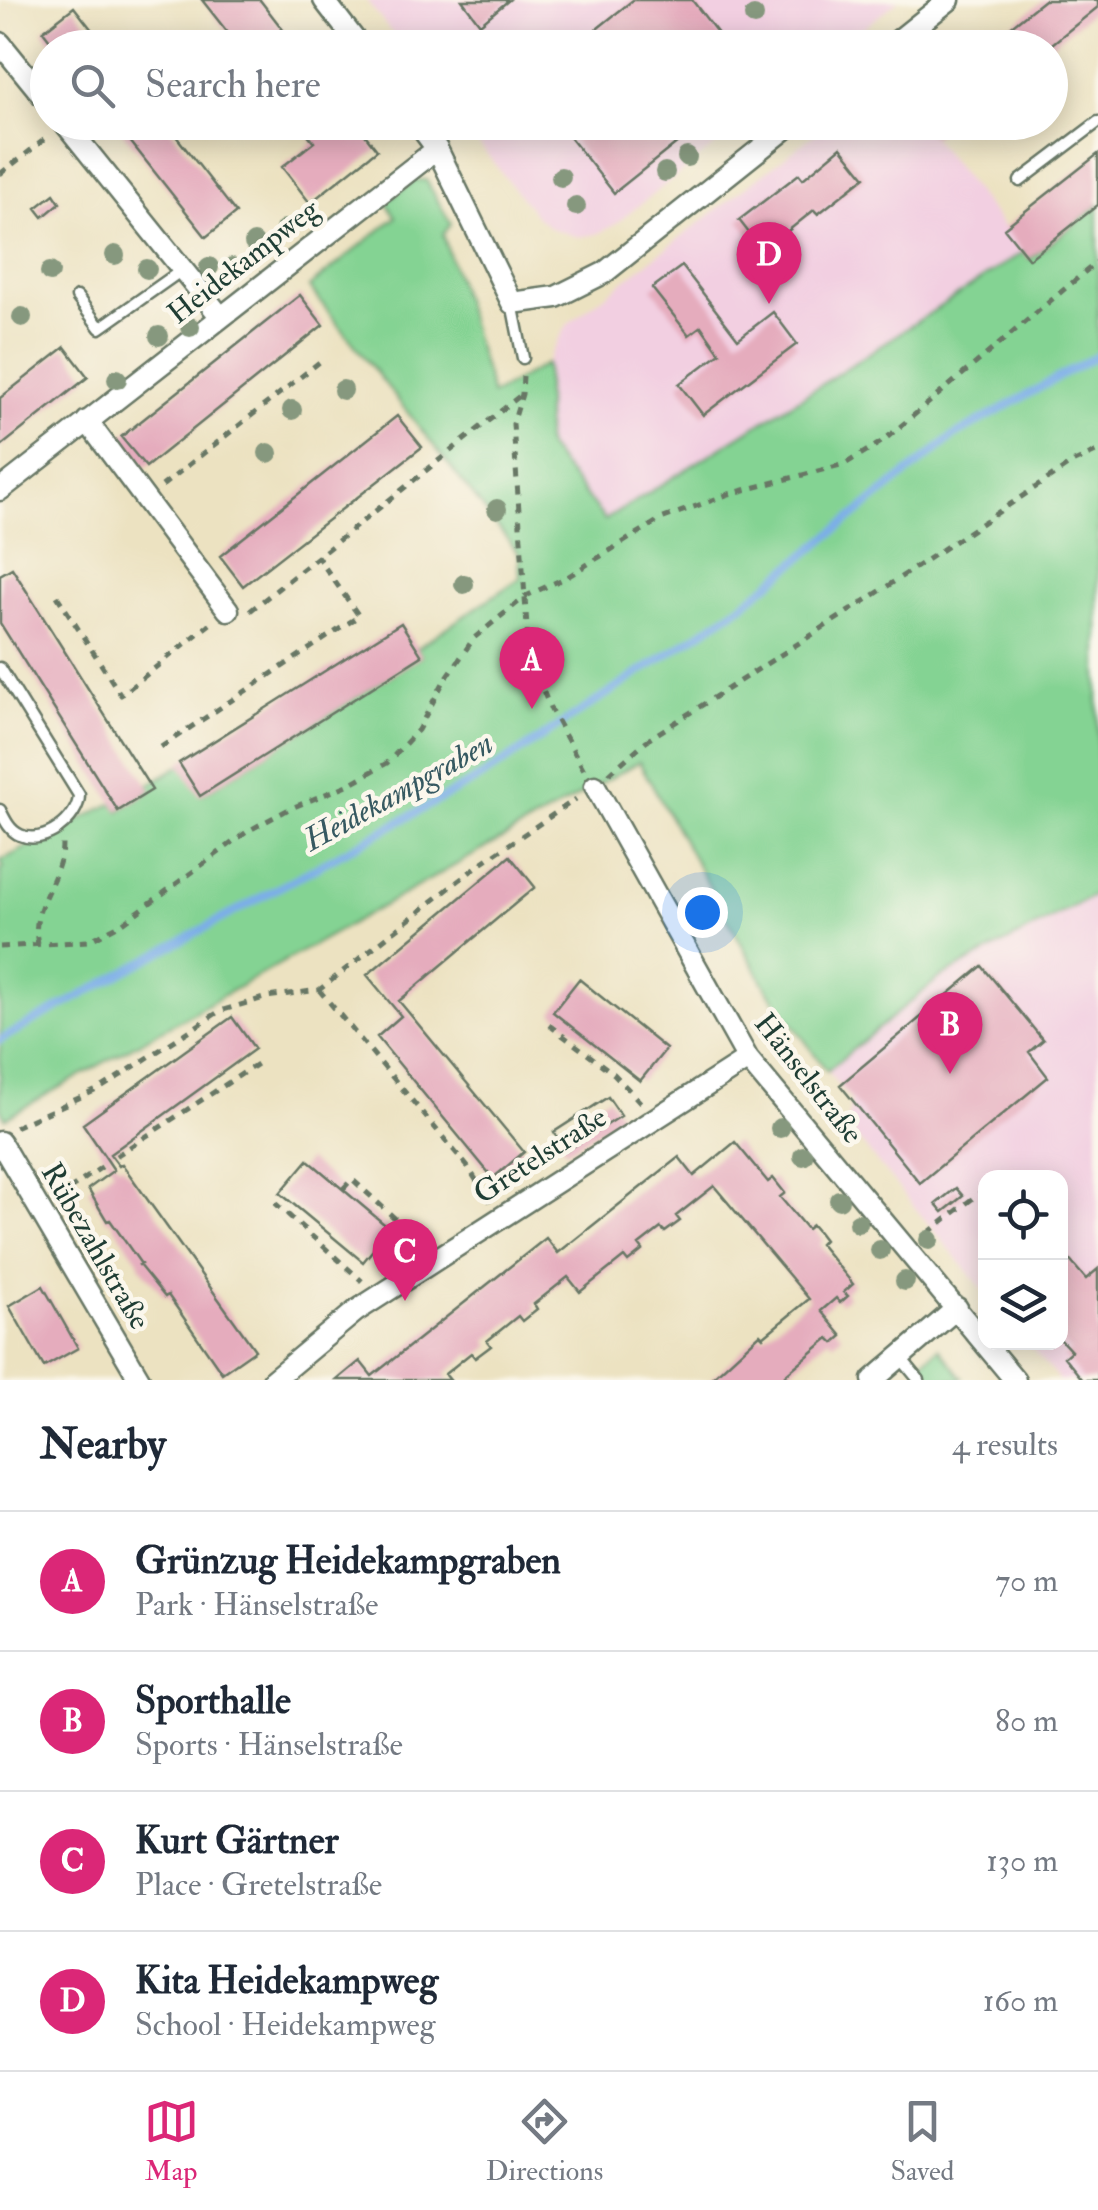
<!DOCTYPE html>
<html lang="en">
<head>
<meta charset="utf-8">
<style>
	body { margin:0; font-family:"IM FELL Double Pica",serif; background:#f2f2f3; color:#1f2937 }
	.controls { position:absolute; right:30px; bottom:30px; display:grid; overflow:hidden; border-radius:20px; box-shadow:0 5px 25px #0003 }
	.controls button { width:90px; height:90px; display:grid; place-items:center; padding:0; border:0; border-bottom:2px solid #e0e1e3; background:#fff; color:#1f2937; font:50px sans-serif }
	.you { position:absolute; left:702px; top:912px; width:35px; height:35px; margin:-25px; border:8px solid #fff; border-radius:50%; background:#1a73e8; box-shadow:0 0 0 15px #1a73e833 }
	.badge { display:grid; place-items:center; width:65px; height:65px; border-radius:50%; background:#db2777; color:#fff; font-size:32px; font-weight:700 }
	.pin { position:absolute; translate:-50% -82px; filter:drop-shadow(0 2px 5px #0008) }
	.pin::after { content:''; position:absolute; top:52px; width:35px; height:30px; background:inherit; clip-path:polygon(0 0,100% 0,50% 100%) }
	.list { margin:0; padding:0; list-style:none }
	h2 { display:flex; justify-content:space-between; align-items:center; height:130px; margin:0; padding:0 40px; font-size:42px }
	h2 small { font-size:32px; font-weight:400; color:#747a83 }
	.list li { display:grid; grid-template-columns:65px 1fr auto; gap:30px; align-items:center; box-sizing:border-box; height:140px; padding:0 40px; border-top:2px solid #e0e1e3 }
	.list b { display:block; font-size:38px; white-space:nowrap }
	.list p { margin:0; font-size:32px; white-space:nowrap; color:#747a83 }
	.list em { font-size:32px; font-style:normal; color:#747a83 }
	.icon { flex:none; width:55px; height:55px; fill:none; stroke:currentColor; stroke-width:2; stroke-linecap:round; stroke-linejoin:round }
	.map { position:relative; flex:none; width:1098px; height:1380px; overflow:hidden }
	.search { position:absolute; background:#fff; box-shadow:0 5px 25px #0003; left:30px; right:30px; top:30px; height:110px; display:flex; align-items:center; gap:25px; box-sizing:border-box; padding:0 35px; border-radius:55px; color:#747a83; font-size:38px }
	.sheet { height:690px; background:#fff }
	nav { display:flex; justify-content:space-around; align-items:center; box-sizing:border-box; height:140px; border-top:2px solid #e0e1e3; background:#fff; font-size:28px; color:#747a83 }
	nav a { display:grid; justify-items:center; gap:5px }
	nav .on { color:#db2777 }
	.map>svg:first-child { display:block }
</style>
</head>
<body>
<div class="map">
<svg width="1098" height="1380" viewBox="0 0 1098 1380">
	<rect width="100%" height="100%" fill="#fbf7ec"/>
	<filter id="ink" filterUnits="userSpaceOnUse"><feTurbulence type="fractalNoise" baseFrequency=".01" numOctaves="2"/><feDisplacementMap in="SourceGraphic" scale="20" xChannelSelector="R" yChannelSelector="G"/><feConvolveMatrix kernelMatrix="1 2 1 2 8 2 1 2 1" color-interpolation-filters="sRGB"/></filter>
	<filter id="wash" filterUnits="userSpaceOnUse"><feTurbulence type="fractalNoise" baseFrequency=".0048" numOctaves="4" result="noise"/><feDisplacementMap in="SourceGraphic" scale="40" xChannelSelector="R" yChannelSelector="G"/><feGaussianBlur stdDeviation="2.25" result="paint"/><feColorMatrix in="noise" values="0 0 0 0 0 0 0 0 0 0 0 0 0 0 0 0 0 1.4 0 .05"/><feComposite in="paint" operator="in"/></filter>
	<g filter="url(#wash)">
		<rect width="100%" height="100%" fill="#ece2c1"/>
		<!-- built -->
		<path fill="#f2cfe1" d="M366 0H899L839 48 403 47Z
			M462 123H744L613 226 597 234 578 237 550 228 535 215Z
			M829 123H921L1023 252 813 390 605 520 546 446V364L558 340 568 324Z
			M1098 893V1380H1059L1027 1343 1060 1342V1178H986L985 1292 847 1126 851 1101 827 1071 938 979Z"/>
		<!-- green -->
		<path fill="#84d393" stroke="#528864" stroke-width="2.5" d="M415 180H426L451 224 443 234 492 395 546 364V446L605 520 813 390 1023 252 1030 259 1098 205V893L938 979 827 1071 766 987 639 762 5 1118 0 1108V870L4 868 0 861 113 803 119 811 151 790 148 785 181 765 201 795 421 656 417 648 520 578 519 554 309 287 396 217 386 202Z
			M939 1348 963 1378 960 1380H930L919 1365Z"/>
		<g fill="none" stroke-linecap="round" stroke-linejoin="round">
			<!-- stream -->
			<path stroke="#7baee8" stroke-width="8" d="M0 1040 483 776 741 606 954 436 1098 355"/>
		</g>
		<g id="blocks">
			<!-- building -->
			<path fill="#e5acbd" d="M202 0H260L297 48H240Z
				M462 0H509L480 24Z
				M633 0H692L729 48H573Z
				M1044 0H1098V7L1047 48H984Z
				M74 7 106 48H56L43 31Z
				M115 122H165L236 213 206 237Z
				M298 122H355L377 150 310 203 282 167 314 142Z
				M558 122H703L614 193Z
				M921 122H952L933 137Z
				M841 147 865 177 818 214 814 210 763 251 739 220 799 174 803 179Z
				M1098 154V205L1029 259 1004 228Z
				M54 194 60 203 43 217 36 208Z
				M682 266 738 339 773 312 797 344 703 415 679 384 720 353 701 326 689 335 652 288Z
				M300 295 323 325 146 467 121 437Z
				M65 347 88 377 0 447V398Z
				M397 416 422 447 243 586 220 556Z
				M12 568 152 790 118 811 0 623V575Z
				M401 623 422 656 200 796 179 763Z
				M510 856 535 887 399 1001 524 1152 493 1178 377 1037 401 1016 367 975Z
				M982 966 1043 1040 1029 1052 1048 1077 920 1183 840 1085Z
				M579 979 666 1049 640 1081 553 1012Z
				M232 1017 255 1049 110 1154 119 1166 122 1164 255 1350 222 1373 168 1295 165 1297 139 1265 141 1264 110 1220 107 1221 88 1189 114 1170 83 1124Z
				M608 1097 621 1116 566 1151 554 1132Z
				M735 1142 768 1182 773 1178 785 1193 780 1197 807 1229 812 1225 818 1232 824 1240 820 1244 853 1284 844 1292 848 1296 840 1303 836 1298 821 1311 842 1336 834 1343 829 1338 785 1375 789 1380H710L760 1334 763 1337 809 1299 714 1186 676 1216 680 1221 665 1232 661 1228 639 1245 643 1250 628 1262 624 1257 580 1292 568 1277 534 1304 537 1309 522 1321 518 1316 487 1341 491 1346 475 1358 471 1353 445 1374 450 1380H337L360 1361 372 1376 546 1238 558 1253 679 1157 694 1176Z
				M308 1160 390 1229 363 1262 280 1193Z
				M956 1188 963 1196 943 1212 936 1204Z
				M1060 1249 1086 1279 1098 1269V1380H1083L1064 1357 1071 1351 1060 1339Z
				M43 1286 78 1348 44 1367 9 1306Z"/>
		</g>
	</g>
	<g filter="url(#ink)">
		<use href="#blocks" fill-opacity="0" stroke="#677765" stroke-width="2.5"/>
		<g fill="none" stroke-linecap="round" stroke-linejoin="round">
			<defs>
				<path id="lane" d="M1020 181 1098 122
					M77 297 100 328 182 270
					M512 303 523 358
					M0 668 79 795C79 819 44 846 20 835 10 831 5 820 0 810
					M900 1357 919 1380"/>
				<path id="street" d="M324 0 361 48
					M0 43 48 102
					M889 48 949 0
					M64 122 220 316
					M417 122 437 149 512 303 556 297 604 273 794 122
					M87 421 228 610
					M0 490 437 149
					M595 786 748 1059 1015 1380
					M0 1142 140 1380
					M273 1380 356 1311 748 1059
					M873 1380 957 1308"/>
			</defs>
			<!-- lane casing -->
			<use href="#lane" stroke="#677765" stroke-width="15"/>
			<!-- street casing -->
			<use href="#street" stroke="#677765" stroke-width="25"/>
			<!-- path -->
			<path stroke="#677765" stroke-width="5" stroke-dasharray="8 8" stroke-linecap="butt" d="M0 174 49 136
				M523 376 522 394 513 424 529 656 551 710 584 770
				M162 486 322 360
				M57 596 121 695 210 624
				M250 611 522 394
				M161 747 359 616 317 556
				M609 774 646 741 871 597 1072 463 1098 451
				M38 944C29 906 62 881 62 844
				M0 947 89 941 123 923 248 831 289 809 350 784 387 763 418 730 443 683 474 638 526 596 567 577 661 519 729 494 845 464 883 441 1098 261
				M319 990 468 1167 490 1202
				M549 1025 614 1074 642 1104
				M15 1127 101 1088 220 1011 267 997 319 990 480 864 576 799
				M116 1156 260 1062
				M999 1178 1000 1177
				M343 1189 352 1179 400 1223 417 1248
				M56 1199 106 1164
				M275 1203 362 1281
				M928 1233 986 1188"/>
			<!-- lane -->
			<use href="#lane" stroke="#fff" stroke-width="10"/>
			<!-- street -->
			<use href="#street" stroke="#fff" stroke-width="20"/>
		</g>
		<!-- trees -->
		<g fill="#86987e">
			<circle cx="754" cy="16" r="10"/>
			<circle cx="687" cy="157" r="10"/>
			<circle cx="665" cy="172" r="10"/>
			<circle cx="561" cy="177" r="10"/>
			<circle cx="576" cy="206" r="10"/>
			<circle cx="285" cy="229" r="10"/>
			<circle cx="254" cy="243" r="10"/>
			<circle cx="115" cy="255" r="10"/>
			<circle cx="209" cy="267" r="10"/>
			<circle cx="232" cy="267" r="10"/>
			<circle cx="147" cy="269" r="10"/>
			<circle cx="50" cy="272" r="10"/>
			<circle cx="22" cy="317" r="10"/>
			<circle cx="190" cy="327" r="10"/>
			<circle cx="159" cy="336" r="10"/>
			<circle cx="117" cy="379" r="10"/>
			<circle cx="343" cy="390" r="10"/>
			<circle cx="292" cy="410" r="10"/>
			<circle cx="268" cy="453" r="10"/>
			<circle cx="497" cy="509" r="10"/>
			<circle cx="464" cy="584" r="10"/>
			<circle cx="780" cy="1128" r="10"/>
			<circle cx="803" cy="1156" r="10"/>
			<circle cx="839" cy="1200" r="10"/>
			<circle cx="858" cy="1223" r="10"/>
			<circle cx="929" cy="1240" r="10"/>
			<circle cx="880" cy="1250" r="10"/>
			<circle cx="905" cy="1281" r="10"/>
		</g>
	</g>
	<g text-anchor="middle" stroke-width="9" stroke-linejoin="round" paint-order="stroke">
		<!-- street labels -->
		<g font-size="30" fill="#1f3d34" stroke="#fbf7ec">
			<text transform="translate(243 261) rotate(-38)" y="10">Heidekampweg</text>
			<text transform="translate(809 1078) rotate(52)" y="10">Hänselstraße</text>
			<text transform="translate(540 1155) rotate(-33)" y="10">Gretelstraße</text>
			<text transform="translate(96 1246) rotate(60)" y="10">Rübezahlstraße</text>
		</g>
		<!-- water labels -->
		<g font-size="32" font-style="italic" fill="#365961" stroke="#fbf7ec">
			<text transform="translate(398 791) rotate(-29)" y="11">Heidekampgraben</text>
		</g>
	</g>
</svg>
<div class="controls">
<button><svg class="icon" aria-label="locate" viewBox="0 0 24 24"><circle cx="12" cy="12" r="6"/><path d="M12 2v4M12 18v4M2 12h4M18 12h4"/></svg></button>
<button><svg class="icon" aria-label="layers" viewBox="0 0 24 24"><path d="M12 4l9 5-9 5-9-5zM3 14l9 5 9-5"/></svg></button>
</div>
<div class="you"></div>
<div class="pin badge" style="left:532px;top:709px">A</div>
<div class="pin badge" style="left:950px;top:1074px">B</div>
<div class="pin badge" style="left:405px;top:1301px">C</div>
<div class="pin badge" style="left:769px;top:304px">D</div>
<div class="search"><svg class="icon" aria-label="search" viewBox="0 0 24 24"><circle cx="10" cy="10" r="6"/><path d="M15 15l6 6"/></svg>Search here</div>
</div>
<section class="sheet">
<h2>Nearby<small>4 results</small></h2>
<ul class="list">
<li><span class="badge">A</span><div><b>Grünzug Heidekampgraben</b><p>Park · Hänselstraße</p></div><em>70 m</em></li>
<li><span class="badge">B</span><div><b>Sporthalle</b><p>Sports · Hänselstraße</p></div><em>80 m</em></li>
<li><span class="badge">C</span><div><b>Kurt Gärtner</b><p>Place · Gretelstraße</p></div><em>130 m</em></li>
<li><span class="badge">D</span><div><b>Kita Heidekampweg</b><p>School · Heidekampweg</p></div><em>160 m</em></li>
</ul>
</section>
<nav>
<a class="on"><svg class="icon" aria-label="map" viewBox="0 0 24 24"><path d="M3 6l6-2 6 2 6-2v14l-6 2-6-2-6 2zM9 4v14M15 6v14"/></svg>Map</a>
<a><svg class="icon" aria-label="directions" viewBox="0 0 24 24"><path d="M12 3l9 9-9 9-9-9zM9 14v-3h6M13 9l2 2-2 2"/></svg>Directions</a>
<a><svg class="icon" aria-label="saved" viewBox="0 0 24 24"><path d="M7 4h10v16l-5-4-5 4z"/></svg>Saved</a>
</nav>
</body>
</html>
